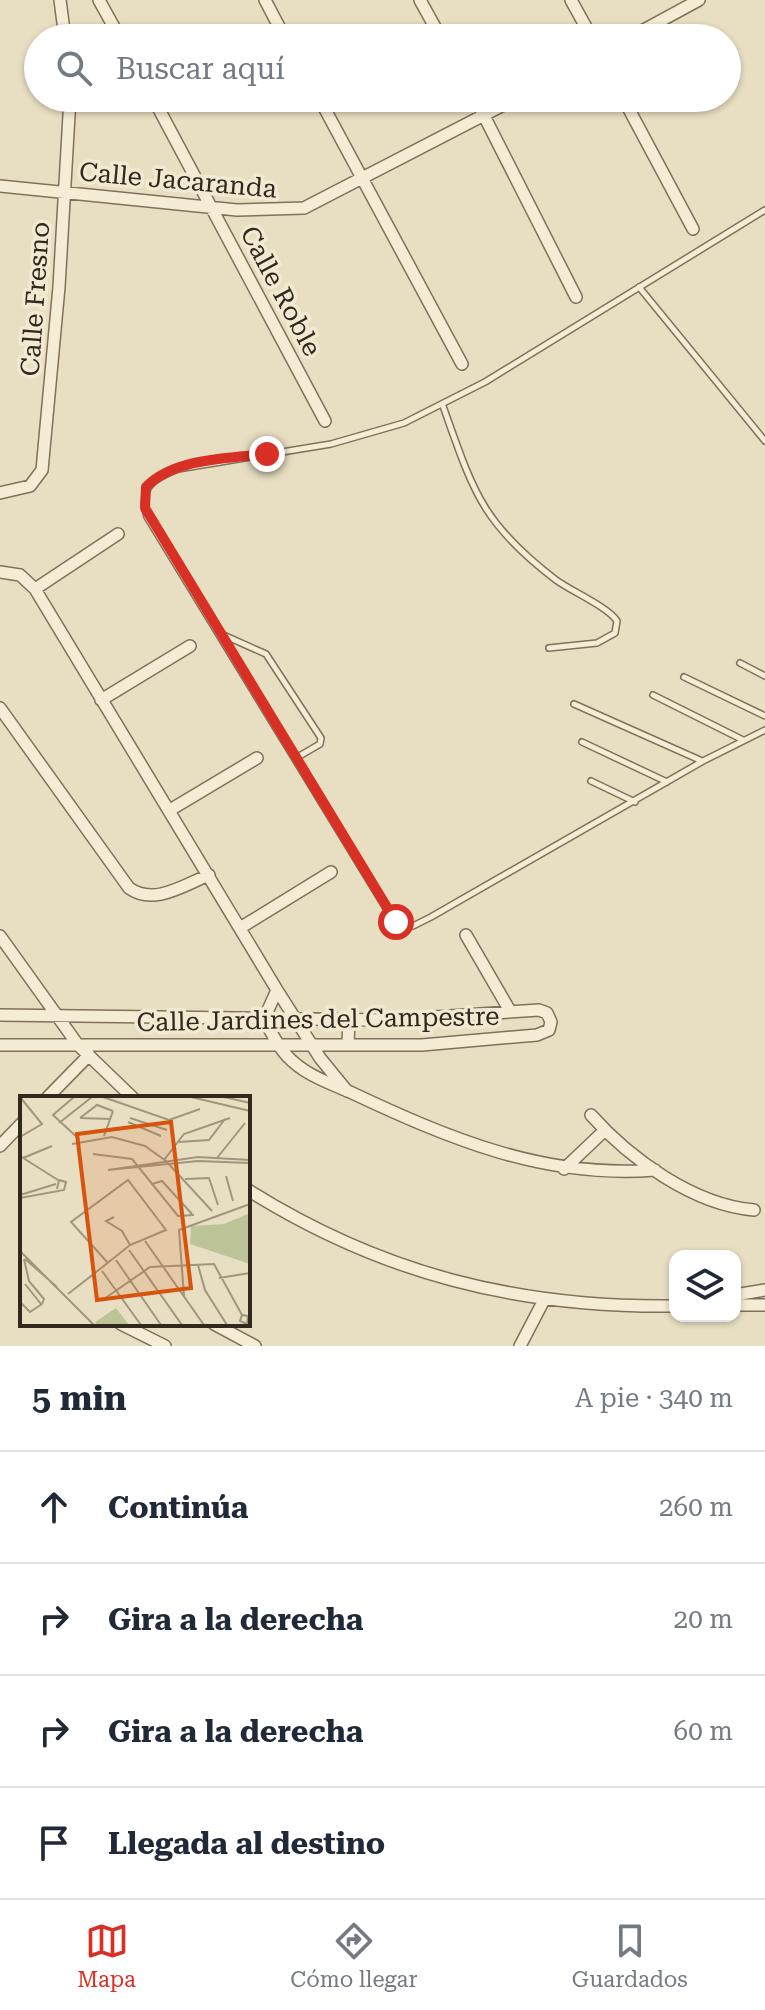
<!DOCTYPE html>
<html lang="es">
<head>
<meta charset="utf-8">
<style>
	body { margin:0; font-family:"Roboto Serif",serif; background:#f6f6f7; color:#1f2937 }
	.controls { position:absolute; right:24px; bottom:24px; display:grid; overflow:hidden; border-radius:16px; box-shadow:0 2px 6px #0004 }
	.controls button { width:72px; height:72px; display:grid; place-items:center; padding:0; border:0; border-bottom:2px solid #e0e1e3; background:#fff; color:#1f2937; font:40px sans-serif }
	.stop { position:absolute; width:24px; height:24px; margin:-18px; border:6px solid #d93025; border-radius:50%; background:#fff }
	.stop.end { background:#d93025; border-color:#fff; box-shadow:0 2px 8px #0008 }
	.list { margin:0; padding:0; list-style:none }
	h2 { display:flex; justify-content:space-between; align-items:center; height:104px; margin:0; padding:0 32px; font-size:34px }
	h2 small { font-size:26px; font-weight:400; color:#747a83 }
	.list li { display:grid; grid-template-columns:52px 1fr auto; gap:24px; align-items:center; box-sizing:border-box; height:112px; padding:0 32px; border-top:2px solid #e0e1e3 }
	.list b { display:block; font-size:30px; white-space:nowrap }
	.list em { font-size:26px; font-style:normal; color:#747a83 }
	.icon { flex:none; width:44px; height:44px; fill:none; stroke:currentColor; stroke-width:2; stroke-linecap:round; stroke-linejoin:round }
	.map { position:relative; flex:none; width:765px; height:1346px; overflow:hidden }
	.search { position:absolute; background:#fff; box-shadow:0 2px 6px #0004; left:24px; right:24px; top:24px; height:88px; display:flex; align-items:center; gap:20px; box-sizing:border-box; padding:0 28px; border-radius:44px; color:#747a83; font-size:30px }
	.sheet { height:552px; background:#fff }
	nav { display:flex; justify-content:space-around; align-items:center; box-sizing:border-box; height:112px; border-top:2px solid #e0e1e3; background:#fff; font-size:22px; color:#747a83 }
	nav a { display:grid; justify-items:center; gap:4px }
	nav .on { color:#d93025 }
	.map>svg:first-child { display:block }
</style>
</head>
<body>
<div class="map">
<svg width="765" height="1346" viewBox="0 0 765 1346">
	<rect width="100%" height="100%" fill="#e8dfc2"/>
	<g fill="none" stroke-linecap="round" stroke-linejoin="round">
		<defs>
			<path id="lane" d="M765 210 485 382 404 423 331 444 178 469C153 479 138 488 147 517L390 915 401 925 413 926 431 917 703 761 765 730
				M639 287 765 441
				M443 406C473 490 481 523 556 580 571 591 608 607 617 621L615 633 597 643 549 648
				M221 634 266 654 321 738 320 744 296 758
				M740 663 765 676
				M684 677 765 716
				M653 695 743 740
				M574 704 702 761
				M582 742 667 782
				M591 781 635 802"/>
			<path id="street" d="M60 0 65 38
				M99 0 120 38
				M265 0 285 38
				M420 0 441 38
				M571 0 592 38
				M629 38 699 0
				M153 98 325 421
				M319 98 462 364
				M475 98 576 297
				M623 98 693 229
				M0 186 237 210 304 208 517 98
				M0 493 30 486 42 470 59 287 70 98
				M0 572 20 575 35 589 277 990 320 1058 347 1091
				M35 589 118 534
				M101 700 190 646
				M0 708 129 888C154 906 184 885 209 875
				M170 810 257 758
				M240 928 331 872
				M466 935 510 1011
				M0 936 78 1045 133 1098
				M277 990 264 1019C271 1032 277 1045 287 1056 305 1075 327 1082 350 1092 448 1138 544 1179 655 1170
				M0 1015 389 1020 539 1010 547 1013 551 1022 549 1030 537 1035 422 1045H0
				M348 1044 349 1020
				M47 1098 89 1055
				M591 1115C630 1159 694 1205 754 1210
				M0 1146 22 1123
				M564 1169 605 1130
				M248 1190C382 1274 518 1308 675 1306
				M735 1295 765 1290
				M735 1305H765
				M121 1324 165 1346
				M214 1324 255 1346
				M520 1346 544 1300"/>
		</defs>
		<!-- lane casing -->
		<use href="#lane" stroke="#80715b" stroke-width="8"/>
		<!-- street casing -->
		<use href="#street" stroke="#80715b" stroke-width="14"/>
		<!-- lane -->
		<use href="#lane" stroke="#f4ecd4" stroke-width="5"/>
		<!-- street -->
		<use href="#street" stroke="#f4ecd4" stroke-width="11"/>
	</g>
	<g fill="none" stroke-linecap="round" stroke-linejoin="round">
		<!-- route -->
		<path stroke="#d93025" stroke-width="10" d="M267 454C230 458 174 458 146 487L145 508 396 922"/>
	</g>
	<g text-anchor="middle" stroke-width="7" stroke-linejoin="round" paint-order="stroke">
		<!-- street labels -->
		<g font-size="26" fill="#31281e" stroke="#f1e9d1">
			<text transform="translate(178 180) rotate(5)" y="9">Calle Jacaranda</text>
			<text transform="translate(281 291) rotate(62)" y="9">Calle Roble</text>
			<text transform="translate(35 299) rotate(-86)" y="9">Calle Fresno</text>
			<text transform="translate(318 1019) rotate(-1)" y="9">Calle Jardines del Campestre</text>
		</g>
	</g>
	<!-- overview -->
	<g transform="translate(20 1096)">
		<rect width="230" height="230" fill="#e8dfc2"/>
		<path d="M230 117V168L170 148 171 130 204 128ZM96 212 109 229H77L75 226Z" fill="#bdc598"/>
		<path fill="none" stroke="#9f9680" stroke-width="2" d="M0 1 22 28 0 41M54 1 33 19 59 43M83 1 149 24 180 13M171 1 230 15M204 1 230 7M60 22 77 9 93 15M60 22 91 23M110 22 147 34M108 26 141 40M39 27 72 1M84 40 93 15M159 46 189 44 205 23M52 48 92 41 125 50 146 65 192 115M73 58 112 63M0 60 38 84M3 62 32 50M197 62 225 27M112 63 158 120 174 119M144 64 164 38 210 22M88 74 178 65 230 67M88 74 178 61 230 64M206 80 213 105M165 83 189 82 198 109M132 88 142 85 172 118M0 99 36 88M0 102 44 94 46 86 39 84 37 93M94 121 86 125 102 135 110 149M125 145 184 229M109 154 162 229M0 155 74 229M4 163 9 185 24 203 22 208M5 163 37 191M96 164 141 229M178 169 185 194 207 229M82 175 121 229M199 182 230 177M5 188 21 208M48 198 80 173 110 149 146 134 108 84 51 126 88 167M164 200 159 134 230 108M84 203 130 171 194 168 222 219M0 206 10 216 22 208M227 227 228 220 222 219 220 225 229 229"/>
		<path fill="#d6540e" fill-opacity="0.15" stroke="#d6540e" stroke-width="4" d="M151 26 171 192 77 204 57 38Z"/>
		<rect width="230" height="230" fill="none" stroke="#31281e" stroke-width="4"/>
	</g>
</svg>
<div class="controls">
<button><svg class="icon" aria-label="layers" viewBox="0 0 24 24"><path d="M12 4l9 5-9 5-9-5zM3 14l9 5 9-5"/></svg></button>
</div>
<div class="stop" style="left:396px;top:922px"></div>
<div class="stop end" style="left:267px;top:454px"></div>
<div class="search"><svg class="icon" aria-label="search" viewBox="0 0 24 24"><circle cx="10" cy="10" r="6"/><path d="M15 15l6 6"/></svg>Buscar aquí</div>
</div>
<section class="sheet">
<h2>5 min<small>A pie · 340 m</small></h2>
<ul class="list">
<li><svg class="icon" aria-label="ahead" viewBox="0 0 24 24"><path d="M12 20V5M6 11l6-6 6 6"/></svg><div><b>Continúa</b></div><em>260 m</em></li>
<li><svg class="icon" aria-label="right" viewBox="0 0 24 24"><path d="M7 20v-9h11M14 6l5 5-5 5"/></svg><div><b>Gira a la derecha</b></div><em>20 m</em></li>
<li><svg class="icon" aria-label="right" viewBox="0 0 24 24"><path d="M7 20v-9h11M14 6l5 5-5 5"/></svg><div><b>Gira a la derecha</b></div><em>60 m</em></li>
<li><svg class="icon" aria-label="arrive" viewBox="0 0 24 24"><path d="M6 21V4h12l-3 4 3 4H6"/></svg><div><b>Llegada al destino</b></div></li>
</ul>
</section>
<nav>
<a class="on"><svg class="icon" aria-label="map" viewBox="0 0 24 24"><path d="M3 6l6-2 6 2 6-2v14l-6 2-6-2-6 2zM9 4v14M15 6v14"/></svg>Mapa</a>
<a><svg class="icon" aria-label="directions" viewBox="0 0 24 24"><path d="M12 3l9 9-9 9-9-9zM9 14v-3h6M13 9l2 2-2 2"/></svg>Cómo llegar</a>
<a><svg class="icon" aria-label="saved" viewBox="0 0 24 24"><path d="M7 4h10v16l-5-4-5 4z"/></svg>Guardados</a>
</nav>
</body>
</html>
